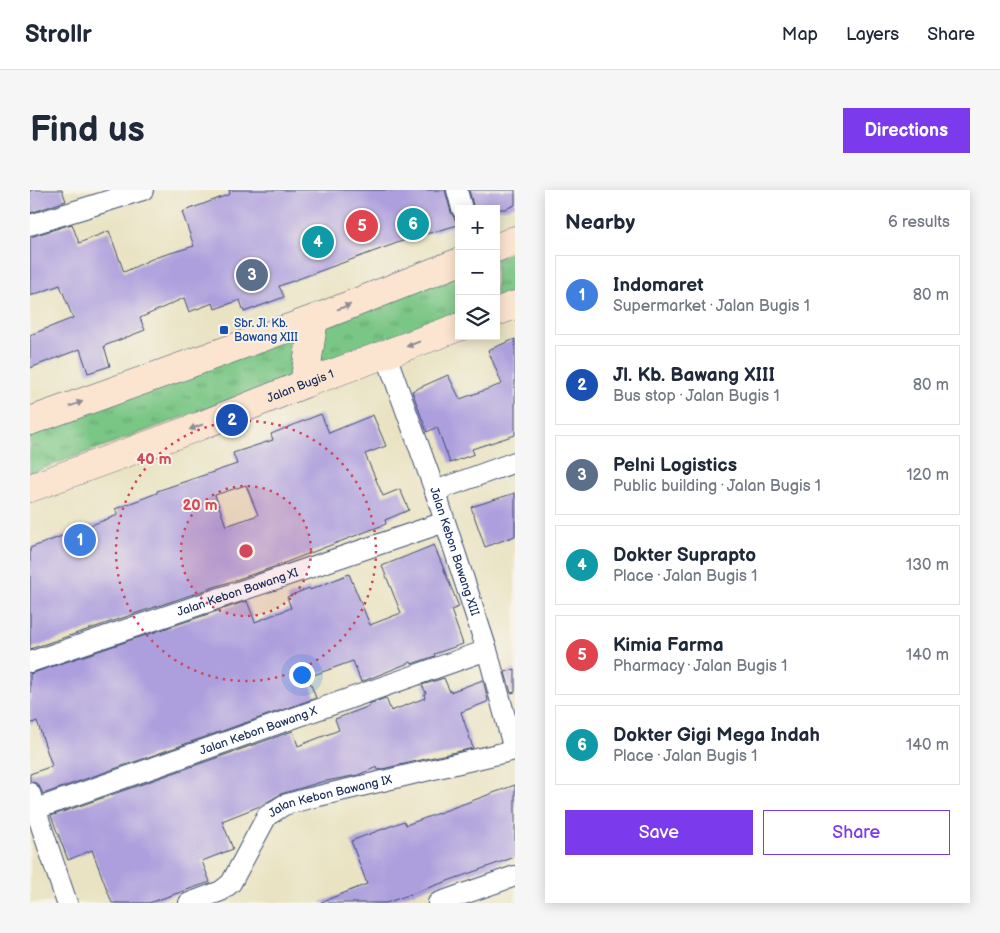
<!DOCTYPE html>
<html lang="en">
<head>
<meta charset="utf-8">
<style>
	body { margin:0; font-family:"Balsamiq Sans",sans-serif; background:#f6f6f7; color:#1f2937 }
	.controls { position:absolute; right:15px; top:15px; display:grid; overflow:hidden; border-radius:0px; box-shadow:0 2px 12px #0003 }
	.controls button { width:45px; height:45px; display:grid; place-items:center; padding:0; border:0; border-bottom:1px solid #e0e1e3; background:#fff; color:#1f2937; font:25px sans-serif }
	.you { position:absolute; left:271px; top:484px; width:18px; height:18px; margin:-12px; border:4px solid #fff; border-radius:50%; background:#1a73e8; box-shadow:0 0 0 8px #1a73e833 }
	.badge { display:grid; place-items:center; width:32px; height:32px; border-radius:50%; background:#7c3aed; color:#fff; font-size:16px; font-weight:700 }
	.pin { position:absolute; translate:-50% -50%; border:2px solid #fff; box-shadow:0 1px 5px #0006 }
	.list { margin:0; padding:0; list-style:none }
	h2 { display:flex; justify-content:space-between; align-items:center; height:65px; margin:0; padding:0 20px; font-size:21px }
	h2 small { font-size:16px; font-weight:400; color:#747a83 }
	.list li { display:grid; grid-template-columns:32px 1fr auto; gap:15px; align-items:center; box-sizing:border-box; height:80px; margin:0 10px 10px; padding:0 10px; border:1px solid #e0e1e3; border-radius:0px }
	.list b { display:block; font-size:19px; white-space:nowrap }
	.list p { margin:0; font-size:16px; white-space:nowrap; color:#747a83 }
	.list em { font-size:16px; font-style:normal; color:#747a83 }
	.actions { display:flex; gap:10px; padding:15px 20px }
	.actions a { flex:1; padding:11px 0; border:1px solid #7c3aed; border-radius:0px; text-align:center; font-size:18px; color:#7c3aed }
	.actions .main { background:#7c3aed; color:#fff }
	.icon { flex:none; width:28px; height:28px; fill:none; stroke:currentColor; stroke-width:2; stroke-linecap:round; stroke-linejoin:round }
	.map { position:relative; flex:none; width:485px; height:713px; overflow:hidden; border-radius:0px }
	header { display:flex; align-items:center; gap:30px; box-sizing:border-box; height:70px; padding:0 25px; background:#fff; border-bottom:1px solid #e0e1e3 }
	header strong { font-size:24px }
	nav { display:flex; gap:28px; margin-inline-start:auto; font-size:18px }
	.intro { display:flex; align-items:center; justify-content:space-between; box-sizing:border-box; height:120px; padding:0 30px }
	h1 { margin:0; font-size:35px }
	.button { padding:12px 22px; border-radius:0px; background:#7c3aed; color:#fff; font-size:18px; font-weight:700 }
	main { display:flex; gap:30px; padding:0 30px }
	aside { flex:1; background:#fff; border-radius:0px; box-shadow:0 2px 12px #0003 }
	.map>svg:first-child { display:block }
</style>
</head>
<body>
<header>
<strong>Strollr</strong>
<nav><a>Map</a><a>Layers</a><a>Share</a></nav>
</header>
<div class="intro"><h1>Find us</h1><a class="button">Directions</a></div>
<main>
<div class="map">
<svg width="485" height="713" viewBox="0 0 485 713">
	<defs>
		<pattern id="park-tufts" width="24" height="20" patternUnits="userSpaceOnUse" patternTransform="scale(1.25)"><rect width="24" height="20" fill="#7ac685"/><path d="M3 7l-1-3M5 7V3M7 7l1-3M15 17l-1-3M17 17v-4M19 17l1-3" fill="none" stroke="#63a170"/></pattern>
	</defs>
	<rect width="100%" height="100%" fill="#f7f3e8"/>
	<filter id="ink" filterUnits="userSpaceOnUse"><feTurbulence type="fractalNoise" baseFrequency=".02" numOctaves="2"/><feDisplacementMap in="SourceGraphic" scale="10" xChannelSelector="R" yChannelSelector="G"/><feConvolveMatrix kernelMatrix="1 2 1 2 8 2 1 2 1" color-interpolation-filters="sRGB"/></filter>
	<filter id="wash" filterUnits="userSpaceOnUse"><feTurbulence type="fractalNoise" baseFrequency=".0096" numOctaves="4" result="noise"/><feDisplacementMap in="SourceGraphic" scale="20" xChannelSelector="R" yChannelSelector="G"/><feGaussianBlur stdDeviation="1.12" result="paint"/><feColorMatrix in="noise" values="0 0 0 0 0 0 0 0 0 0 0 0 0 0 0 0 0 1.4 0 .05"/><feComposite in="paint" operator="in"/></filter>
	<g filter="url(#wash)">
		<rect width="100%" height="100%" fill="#e9e3c3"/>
		<!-- park -->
		<path fill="url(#park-tufts)" stroke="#4a7a72" d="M485 61V103L466 110V68Z
			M429 82V125L334 161 0 283V243Z"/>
		<g id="blocks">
			<!-- building -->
			<path fill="#ad9fdd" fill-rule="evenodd" d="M0 0H32L36 11 0 23Z
				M199 0H415L421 22 428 35 378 49 249 96 254 107 214 122 210 110 185 119 183 113 159 122 154 108 110 128 115 140 74 156 80 176 58 183 50 159 0 178V145L43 128 30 95 0 106V47L42 34 49 53 79 41 94 82 124 68 164 56 152 22 200 4Z
				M439 0H485V15L475 19H444Z
				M485 149V245L442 259 444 264 420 273 407 237 397 242 382 201 418 185 430 209 472 194 458 160Z
				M291 224 299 243 343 225 356 256 335 264 353 306 370 299 379 320 355 330 356 334 241 378 0 459V358L88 325 85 319 127 303V301L207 274 203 263 243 250 241 244ZM216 295 228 325 196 336 185 305Z
				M485 303V346L455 357 441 317Z
				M404 355 429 417 421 420 433 454 404 464 405 466 382 474 381 472 331 492 323 471 278 487 286 508 13 604 8 594 0 591V584L22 576 7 531 0 534V484L217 411 225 432 261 418 257 407 279 398 280 400 319 384 340 435 371 423 352 376Z
				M485 479V502L481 503 475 482Z
				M414 488 420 502 453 490 458 510 457 512 431 522 443 558 348 580 347 577 328 585 291 592 251 604 230 616 192 631 203 659 172 671 180 692 119 713H82L62 660 38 670 21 626 263 541 268 556 309 540 305 529 340 516 339 514 356 508 361 521 395 508 394 504 396 503 392 495Z
				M485 595V667L356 713H291V712L337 694 321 651 374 631 376 635Z"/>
		</g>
	</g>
	<g filter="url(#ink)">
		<use href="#blocks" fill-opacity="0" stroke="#3a4a6d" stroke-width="1"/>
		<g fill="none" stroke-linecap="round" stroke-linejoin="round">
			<defs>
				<g id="street">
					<path d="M427 0 432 19"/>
					<path d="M0 35 113 0"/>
					<path id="s1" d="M356 165 405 301 457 460 484 560"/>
					<path d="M405 301 485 272"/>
					<path id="s2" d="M0 472 415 332"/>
					<path d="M0 603 37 713"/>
					<path id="s3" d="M0 621 457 460"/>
					<path id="s4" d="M159 713 191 701 201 693 237 626 254 615 276 609 485 560"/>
					<path d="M408 713 485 686"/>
				</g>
				<g id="secondary">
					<path d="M466 58 485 50"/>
					<path d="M466 122 485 115"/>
					<path d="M274 194 284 129"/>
					<path d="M0 231 284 129 429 72"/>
					<path id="s5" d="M0 298 170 236 274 194 429 137"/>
				</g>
			</defs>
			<!-- street casing -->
			<use href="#street" stroke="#3a4a6d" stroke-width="22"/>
			<!-- secondary casing -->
			<use href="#secondary" stroke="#3a4a6d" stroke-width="29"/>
			<!-- street -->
			<use href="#street" stroke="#fff" stroke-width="20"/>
			<!-- secondary -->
			<use href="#secondary" stroke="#fce5d0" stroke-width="28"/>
		</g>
		<!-- one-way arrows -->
		<defs><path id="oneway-solid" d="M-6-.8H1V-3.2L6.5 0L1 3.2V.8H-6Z" transform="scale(1.25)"/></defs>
		<g fill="#8c8a97">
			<use href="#oneway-solid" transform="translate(314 117) rotate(-21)"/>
			<use href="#oneway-solid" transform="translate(383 154) rotate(159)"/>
			<use href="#oneway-solid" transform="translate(46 214) rotate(-20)"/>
			<use href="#oneway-solid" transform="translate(166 237) rotate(159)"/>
		</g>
	</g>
	<!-- distance rings -->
	<circle cx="216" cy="361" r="65" fill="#d1495b" fill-opacity=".12"/>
	<g fill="none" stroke="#d1495b" stroke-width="2.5" stroke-dasharray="2.5 5">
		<circle cx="216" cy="361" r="65"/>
		<circle cx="216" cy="361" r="130"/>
	</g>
	<!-- markers -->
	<rect fill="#1a4fb4" stroke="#f7f3e8" stroke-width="2" x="189" y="135" width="10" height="10" rx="2.5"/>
	<g text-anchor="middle" stroke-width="4" stroke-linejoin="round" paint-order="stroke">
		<!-- transit labels -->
		<g font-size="12" fill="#164399" stroke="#f7f3e8" text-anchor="start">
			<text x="204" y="137">Sbr. Jl. Kb.<tspan x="204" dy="14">Bawang XIII</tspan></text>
		</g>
		<!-- street labels -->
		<g font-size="12" fill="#1b2f5e" stroke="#f7f3e8">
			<text dy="4" stroke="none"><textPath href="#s5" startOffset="289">Jalan Bugis 1</textPath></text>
			<text dy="4" stroke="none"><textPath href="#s1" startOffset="208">Jalan Kebon Bawang XIII</textPath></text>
			<text dy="4" stroke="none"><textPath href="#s2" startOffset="219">Jalan Kebon Bawang XI</textPath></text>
			<text dy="4" stroke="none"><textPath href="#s3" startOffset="242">Jalan Kebon Bawang X</textPath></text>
			<text dy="4" stroke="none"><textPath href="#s4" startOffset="190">Jalan Kebon Bawang IX</textPath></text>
		</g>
	</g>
	<circle cx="216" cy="361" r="8" fill="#d1495b" stroke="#f7f3e8" stroke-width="2.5"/>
	<g font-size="15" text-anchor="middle" font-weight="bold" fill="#d1495b" stroke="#f7f3e8" stroke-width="4" stroke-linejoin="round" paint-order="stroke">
		<text x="124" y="274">40 m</text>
		<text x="170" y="320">20 m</text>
	</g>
</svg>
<div class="controls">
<button>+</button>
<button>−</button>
<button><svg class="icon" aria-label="layers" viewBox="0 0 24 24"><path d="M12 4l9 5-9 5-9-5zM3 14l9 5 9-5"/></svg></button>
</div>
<div class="you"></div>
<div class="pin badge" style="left:50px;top:350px;background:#3f7fe0">1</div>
<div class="pin badge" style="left:202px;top:230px;background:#1a4fb4">2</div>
<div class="pin badge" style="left:222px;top:85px;background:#5c6f8a">3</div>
<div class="pin badge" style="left:288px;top:52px;background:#0f9aa8">4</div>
<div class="pin badge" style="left:332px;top:36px;background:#e0444e">5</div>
<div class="pin badge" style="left:383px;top:34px;background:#0f9aa8">6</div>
</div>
<aside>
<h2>Nearby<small>6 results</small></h2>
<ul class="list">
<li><span class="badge" style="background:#3f7fe0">1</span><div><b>Indomaret</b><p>Supermarket · Jalan Bugis 1</p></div><em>80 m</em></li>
<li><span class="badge" style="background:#1a4fb4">2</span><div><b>Jl. Kb. Bawang XIII</b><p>Bus stop · Jalan Bugis 1</p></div><em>80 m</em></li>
<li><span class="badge" style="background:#5c6f8a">3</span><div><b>Pelni Logistics</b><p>Public building · Jalan Bugis 1</p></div><em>120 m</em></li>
<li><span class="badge" style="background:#0f9aa8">4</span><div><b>Dokter Suprapto</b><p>Place · Jalan Bugis 1</p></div><em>130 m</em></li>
<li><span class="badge" style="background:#e0444e">5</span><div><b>Kimia Farma</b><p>Pharmacy · Jalan Bugis 1</p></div><em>140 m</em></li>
<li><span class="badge" style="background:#0f9aa8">6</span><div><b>Dokter Gigi Mega Indah</b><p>Place · Jalan Bugis 1</p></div><em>140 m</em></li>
</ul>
<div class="actions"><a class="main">Save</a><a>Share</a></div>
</aside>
</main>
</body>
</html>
